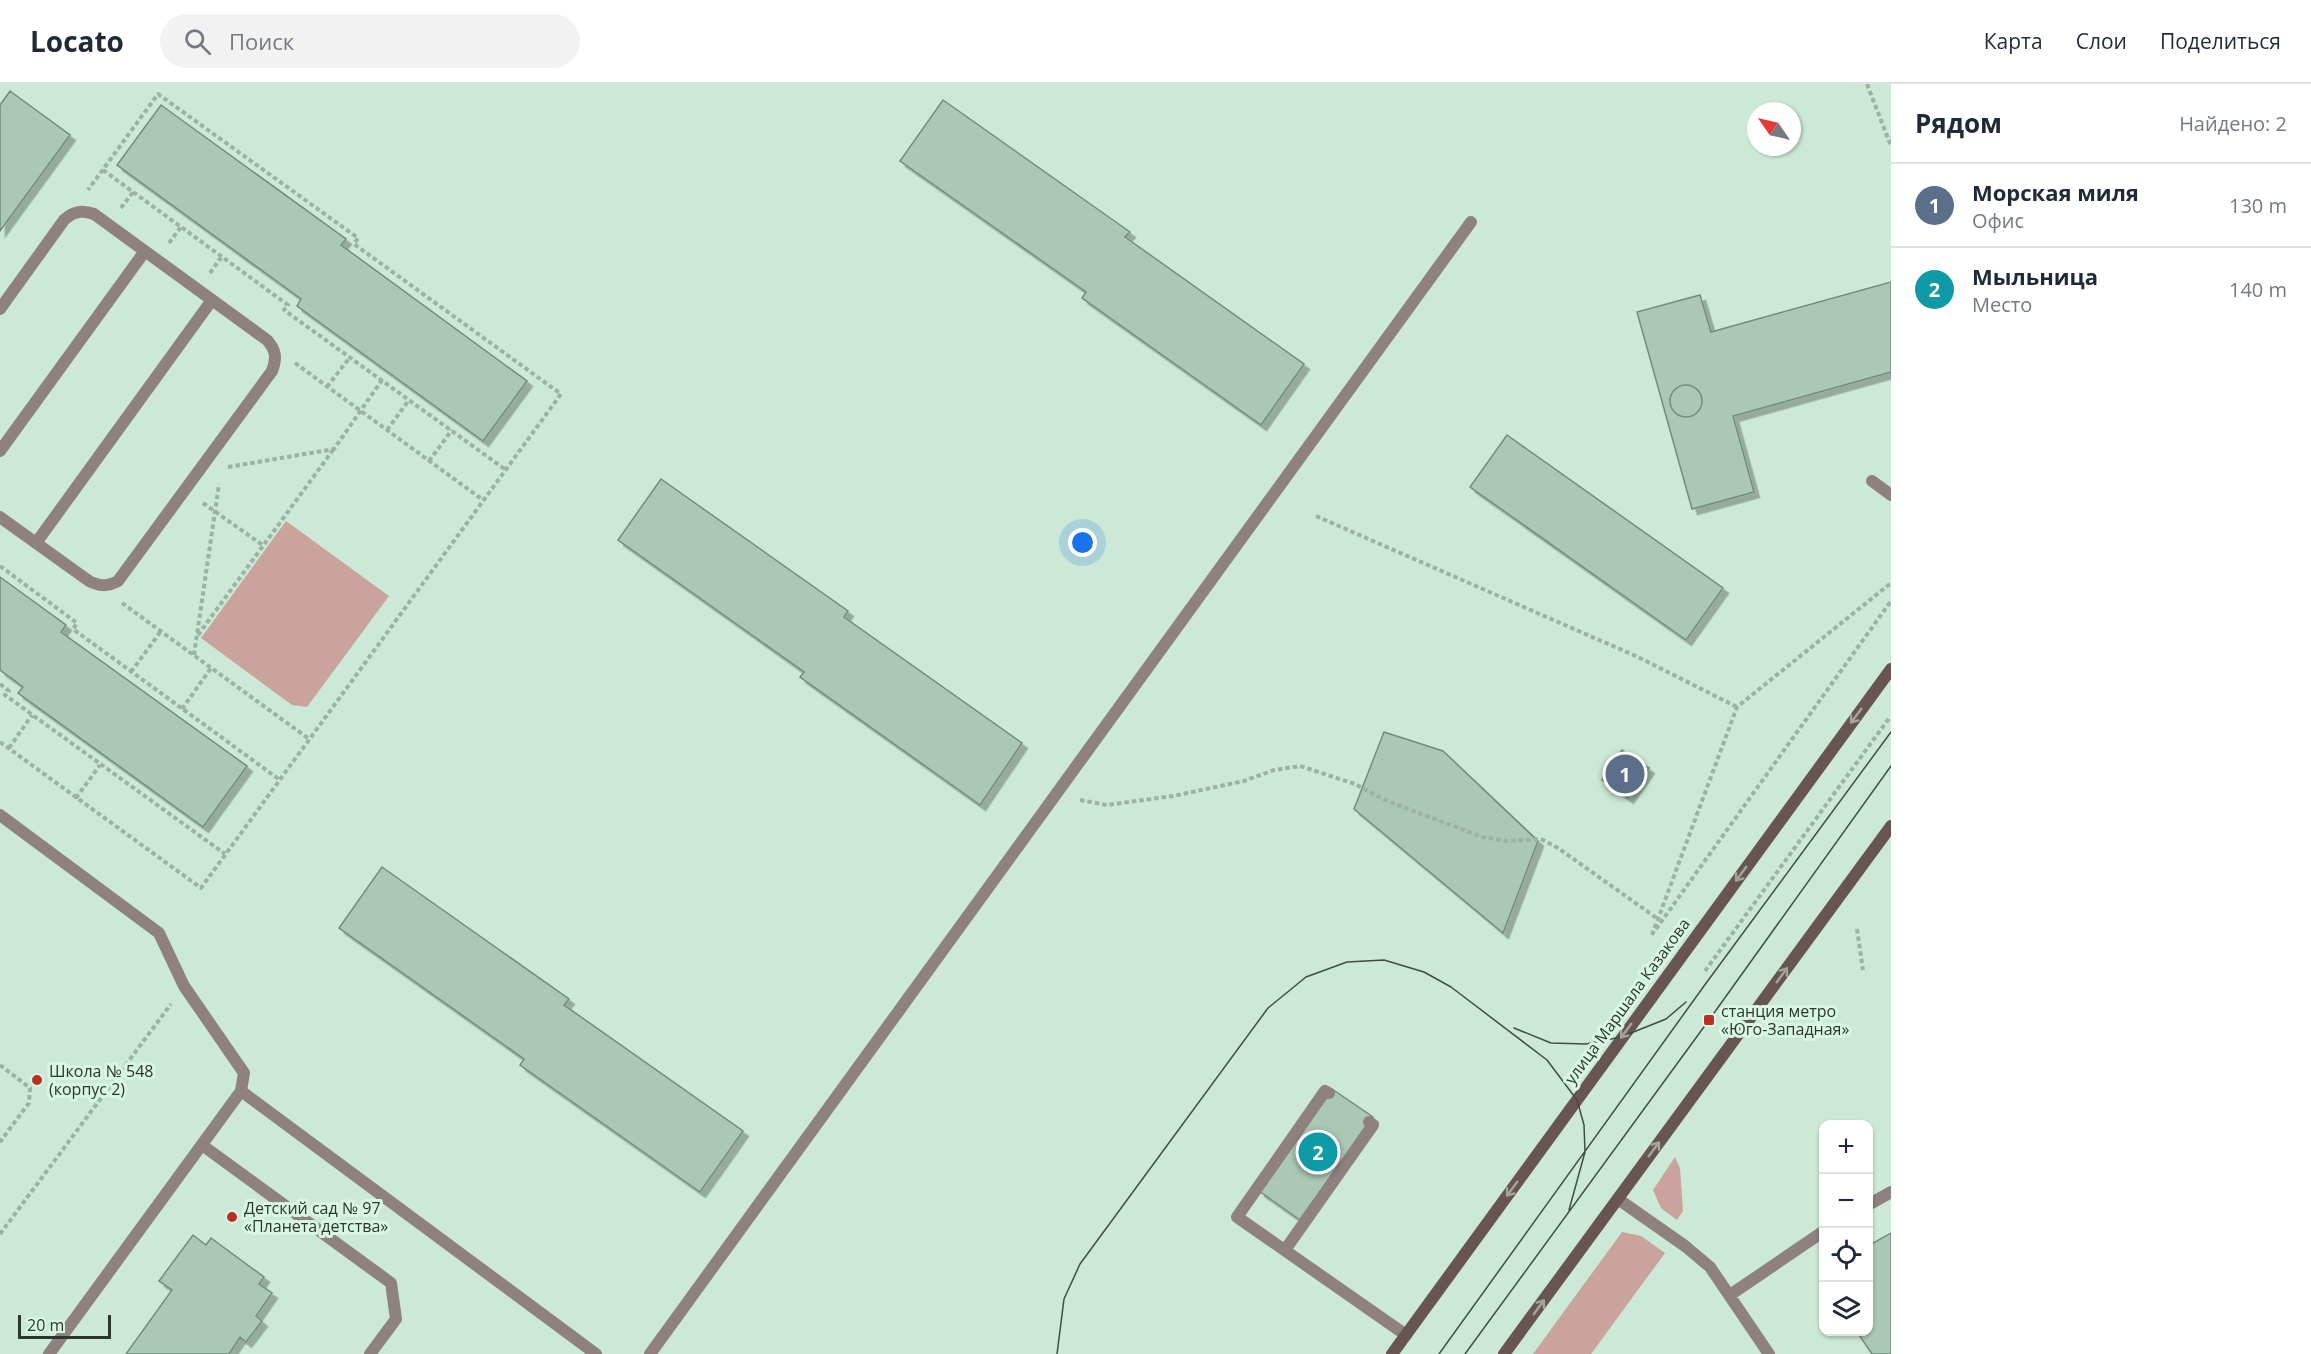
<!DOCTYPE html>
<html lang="ru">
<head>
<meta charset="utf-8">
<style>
	body { margin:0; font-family:"Open Sans",sans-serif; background:#f2f2f3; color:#1f2937 }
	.controls { position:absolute; right:18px; bottom:18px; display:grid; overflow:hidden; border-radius:12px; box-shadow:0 2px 4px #0004 }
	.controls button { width:54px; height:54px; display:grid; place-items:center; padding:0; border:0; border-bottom:2px solid #e0e1e3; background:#fff; color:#1f2937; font:30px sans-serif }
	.compass { position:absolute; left:1747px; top:18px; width:54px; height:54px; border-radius:50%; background:#fff; box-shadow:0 2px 4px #0004; rotate:304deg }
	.scale { position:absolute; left:18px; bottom:15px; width:93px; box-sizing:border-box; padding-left:6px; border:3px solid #2b362f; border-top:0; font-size:16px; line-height:21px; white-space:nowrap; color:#2b362f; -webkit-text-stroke:4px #d9f6e4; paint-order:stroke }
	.you { position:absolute; left:1083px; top:459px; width:21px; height:21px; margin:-15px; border:4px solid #fff; border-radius:50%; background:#1a73e8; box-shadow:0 0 0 9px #1a73e833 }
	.badge { display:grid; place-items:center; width:39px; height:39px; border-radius:50%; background:#b45309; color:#fff; font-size:20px; font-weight:700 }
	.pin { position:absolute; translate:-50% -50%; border:3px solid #fff; box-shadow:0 2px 6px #0006 }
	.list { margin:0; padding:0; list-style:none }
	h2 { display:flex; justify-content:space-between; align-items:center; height:78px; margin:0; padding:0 24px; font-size:26px }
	h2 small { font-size:20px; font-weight:400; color:#747a83 }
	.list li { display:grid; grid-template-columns:39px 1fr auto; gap:18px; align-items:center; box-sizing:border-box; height:84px; padding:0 24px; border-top:2px solid #e0e1e3 }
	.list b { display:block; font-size:22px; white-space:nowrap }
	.list p { margin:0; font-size:20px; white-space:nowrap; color:#747a83 }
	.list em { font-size:20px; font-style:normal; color:#747a83 }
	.icon { flex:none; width:33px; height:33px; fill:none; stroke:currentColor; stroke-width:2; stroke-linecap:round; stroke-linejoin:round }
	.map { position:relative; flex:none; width:1891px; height:1270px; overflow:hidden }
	header { display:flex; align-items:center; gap:36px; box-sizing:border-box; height:84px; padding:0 30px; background:#fff; border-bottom:2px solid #e0e1e3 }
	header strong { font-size:28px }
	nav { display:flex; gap:33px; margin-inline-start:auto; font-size:21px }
	.search { width:420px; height:54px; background:#f2f2f3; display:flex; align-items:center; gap:15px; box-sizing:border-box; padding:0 21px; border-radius:33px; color:#747a83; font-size:22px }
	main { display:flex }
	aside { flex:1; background:#fff }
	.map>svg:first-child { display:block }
</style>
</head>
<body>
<header>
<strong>Locato</strong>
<div class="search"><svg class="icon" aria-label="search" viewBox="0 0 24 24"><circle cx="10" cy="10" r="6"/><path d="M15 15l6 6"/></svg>Поиск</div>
<nav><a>Карта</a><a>Слои</a><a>Поделиться</a></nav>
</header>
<main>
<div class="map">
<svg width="1891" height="1270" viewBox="0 0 1891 1270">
	<defs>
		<filter id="shadow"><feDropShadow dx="5.5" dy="5.5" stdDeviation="0" flood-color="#0004"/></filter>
	</defs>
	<rect width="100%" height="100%" fill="#cce9d7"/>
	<!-- green -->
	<path fill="#caa39c" d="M286 437 389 512 307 623 292 621 201 554Z
		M1675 1073 1680 1084 1683 1127 1677 1136 1661 1124 1653 1106Z
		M1622 1148 1641 1152 1665 1169 1591 1270H1533Z"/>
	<!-- building -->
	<path fill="#abc7b6" stroke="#738d7d" stroke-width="1.5" filter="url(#shadow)" d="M10 7 70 51 0 147V21Z
		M943 16 1130 148 1125 153 1304 280 1261 341 1082 214 1086 208 900 77Z
		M161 21 346 155 341 161 527 297 483 357 297 222 301 215 117 81Z
		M1891 198V288L1733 332 1754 408 1692 425 1637 228 1700 211 1711 248Z
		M1670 317a16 16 0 1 1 32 0a16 16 0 1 1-32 0Z
		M1507 351 1723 504 1686 556 1470 403Z
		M661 395 848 527 844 533 1022 659 980 721 800 593 804 588 618 456Z
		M0 493 66 541 61 548 247 682 203 743 18 609 23 603 0 586Z
		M1384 648 1443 667 1538 757 1503 849 1354 725Z
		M1622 666 1649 684 1628 714 1602 696Z
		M382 783 569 915 564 921 743 1047 700 1108 520 981 524 975 339 844Z
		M1332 1005 1373 1033 1300 1136 1259 1107Z
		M1891 1149V1270H1872L1857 1248H1868V1162Z
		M193 1151 206 1161 211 1154 264 1193 259 1200 272 1209 256 1232 262 1237 246 1258 240 1253 229 1270H126L172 1206 159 1197Z"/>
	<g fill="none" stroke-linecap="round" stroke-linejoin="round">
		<!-- path -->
		<path stroke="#9bb2a4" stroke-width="4" stroke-dasharray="4.5 3" stroke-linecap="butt" d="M1867 0 1891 62
			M103 86 288 221 284 226 506 386
			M121 124 133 108
			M169 159 181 143
			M210 189 222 172
			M295 279 483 416
			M327 303 350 273
			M387 346 409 316
			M429 377 452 346
			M228 383 334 365 382 296
			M203 419 264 462
			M1316 432 1638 573 1737 623
			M0 482 77 539 73 545 280 696
			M122 519 309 655
			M198 551 333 366
			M194 571 219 400
			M131 588 161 547
			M0 600 9 607 5 611 225 770
			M182 625 211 584
			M0 658 201 804 561 310 354 160 358 154 158 10 88 106
			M9 664 32 631
			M76 714 100 681
			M1080 716 1107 721 1173 712 1244 697 1274 686 1300 682 1355 700 1385 716 1482 753 1507 757 1541 755 1558 764 1658 835
			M1656 845 1891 517
			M1857 845 1863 886
			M1652 851 1737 623 1891 499
			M1705 887 1890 633
			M0 981 30 1004 29 1019 0 1058
			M0 1150 171 920"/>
		<!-- lane -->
		<path stroke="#8f817f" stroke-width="12" d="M0 225 64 136C74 127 82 126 94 130L267 256C276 266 277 274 272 287L118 497C107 503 99 502 89 497L0 433
			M0 367 145 167
			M1872 397 1891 411
			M36 459 212 216
			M0 731 159 849 184 902 244 989 241 1007 596 1270
			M1329 1009 1325 1007 1237 1133 1406 1251
			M202 1061 391 1199 396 1235 370 1270
			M1618 1115 1685 1162 1710 1183 1769 1270
			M1868 1121 1891 1108
			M1285 1166 1373 1041 1369 1038
			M1730 1211 1824 1147
			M49 1270 241 1007
			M650 1270 1471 138"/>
		<!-- secondary -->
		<path stroke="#685551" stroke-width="12" d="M1392 1270 1891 585
			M1504 1270 1891 742"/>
		<!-- tram -->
		<path stroke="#404d45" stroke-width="1.5" d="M1514 944 1551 959 1586 960 1621 953 1666 935 1686 918
			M1057 1270 1064 1215 1080 1180 1268 924 1306 893 1347 878 1384 876 1424 888 1451 903 1547 976 1577 1016 1584 1041 1585 1068 1569 1126
			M1439 1270 1704 902 1891 648
			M1465 1270 1709 936 1891 682"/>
	</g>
	<!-- one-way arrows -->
	<defs><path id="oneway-shaft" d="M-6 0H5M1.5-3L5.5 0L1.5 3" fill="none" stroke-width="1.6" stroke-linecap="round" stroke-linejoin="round" transform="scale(1.5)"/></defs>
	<g stroke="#a0a69a">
		<use href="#oneway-shaft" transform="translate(1856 632) rotate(126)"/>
		<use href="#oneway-shaft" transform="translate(1741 790) rotate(126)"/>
		<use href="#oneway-shaft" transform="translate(1782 891) rotate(-54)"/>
		<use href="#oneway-shaft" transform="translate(1626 947) rotate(126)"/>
		<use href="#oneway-shaft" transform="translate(1654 1065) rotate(-54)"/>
		<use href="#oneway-shaft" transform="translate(1512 1105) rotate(126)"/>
		<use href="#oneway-shaft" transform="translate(1539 1223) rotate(-54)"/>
	</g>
	<!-- markers -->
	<g fill="#bb2e22" stroke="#d9f6e4" stroke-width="2">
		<rect x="1703" y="930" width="12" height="12" rx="3"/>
		<circle cx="37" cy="996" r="6"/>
		<circle cx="232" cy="1133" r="6"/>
	</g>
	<g text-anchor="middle" stroke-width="6" stroke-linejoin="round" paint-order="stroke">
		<!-- street labels -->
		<g font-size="16" fill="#2b362f" stroke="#d9f6e4">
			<text transform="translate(1627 917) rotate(-54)" y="6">улица Маршала Казакова</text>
		</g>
		<!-- poi labels -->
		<g font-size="16" fill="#2b362f" stroke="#d9f6e4" text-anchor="start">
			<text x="1721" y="933">станция метро<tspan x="1721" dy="18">«Юго-Западная»</tspan></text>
			<text x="49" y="993">Школа № 548<tspan x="49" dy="18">(корпус 2)</tspan></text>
			<text x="244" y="1130">Детский сад № 97<tspan x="244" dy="18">«Планета детства»</tspan></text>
		</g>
	</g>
</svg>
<div class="controls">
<button>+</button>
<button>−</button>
<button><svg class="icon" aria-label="locate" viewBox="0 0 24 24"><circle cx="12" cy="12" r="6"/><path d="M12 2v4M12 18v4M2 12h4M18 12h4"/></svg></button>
<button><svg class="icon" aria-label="layers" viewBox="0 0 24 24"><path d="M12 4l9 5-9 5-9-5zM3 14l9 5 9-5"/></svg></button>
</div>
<svg class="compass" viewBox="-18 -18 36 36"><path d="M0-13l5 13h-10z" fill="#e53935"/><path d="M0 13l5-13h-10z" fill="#747a83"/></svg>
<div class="scale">20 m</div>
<div class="you"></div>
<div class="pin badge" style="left:1625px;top:690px;background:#5c6f8a">1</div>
<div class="pin badge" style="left:1318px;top:1068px;background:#0f9aa8">2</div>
</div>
<aside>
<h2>Рядом<small>Найдено: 2</small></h2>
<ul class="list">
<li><span class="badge" style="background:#5c6f8a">1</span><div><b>Морская миля</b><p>Офис</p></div><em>130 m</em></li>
<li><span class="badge" style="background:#0f9aa8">2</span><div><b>Мыльница</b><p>Место</p></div><em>140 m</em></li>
</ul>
</aside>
</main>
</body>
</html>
